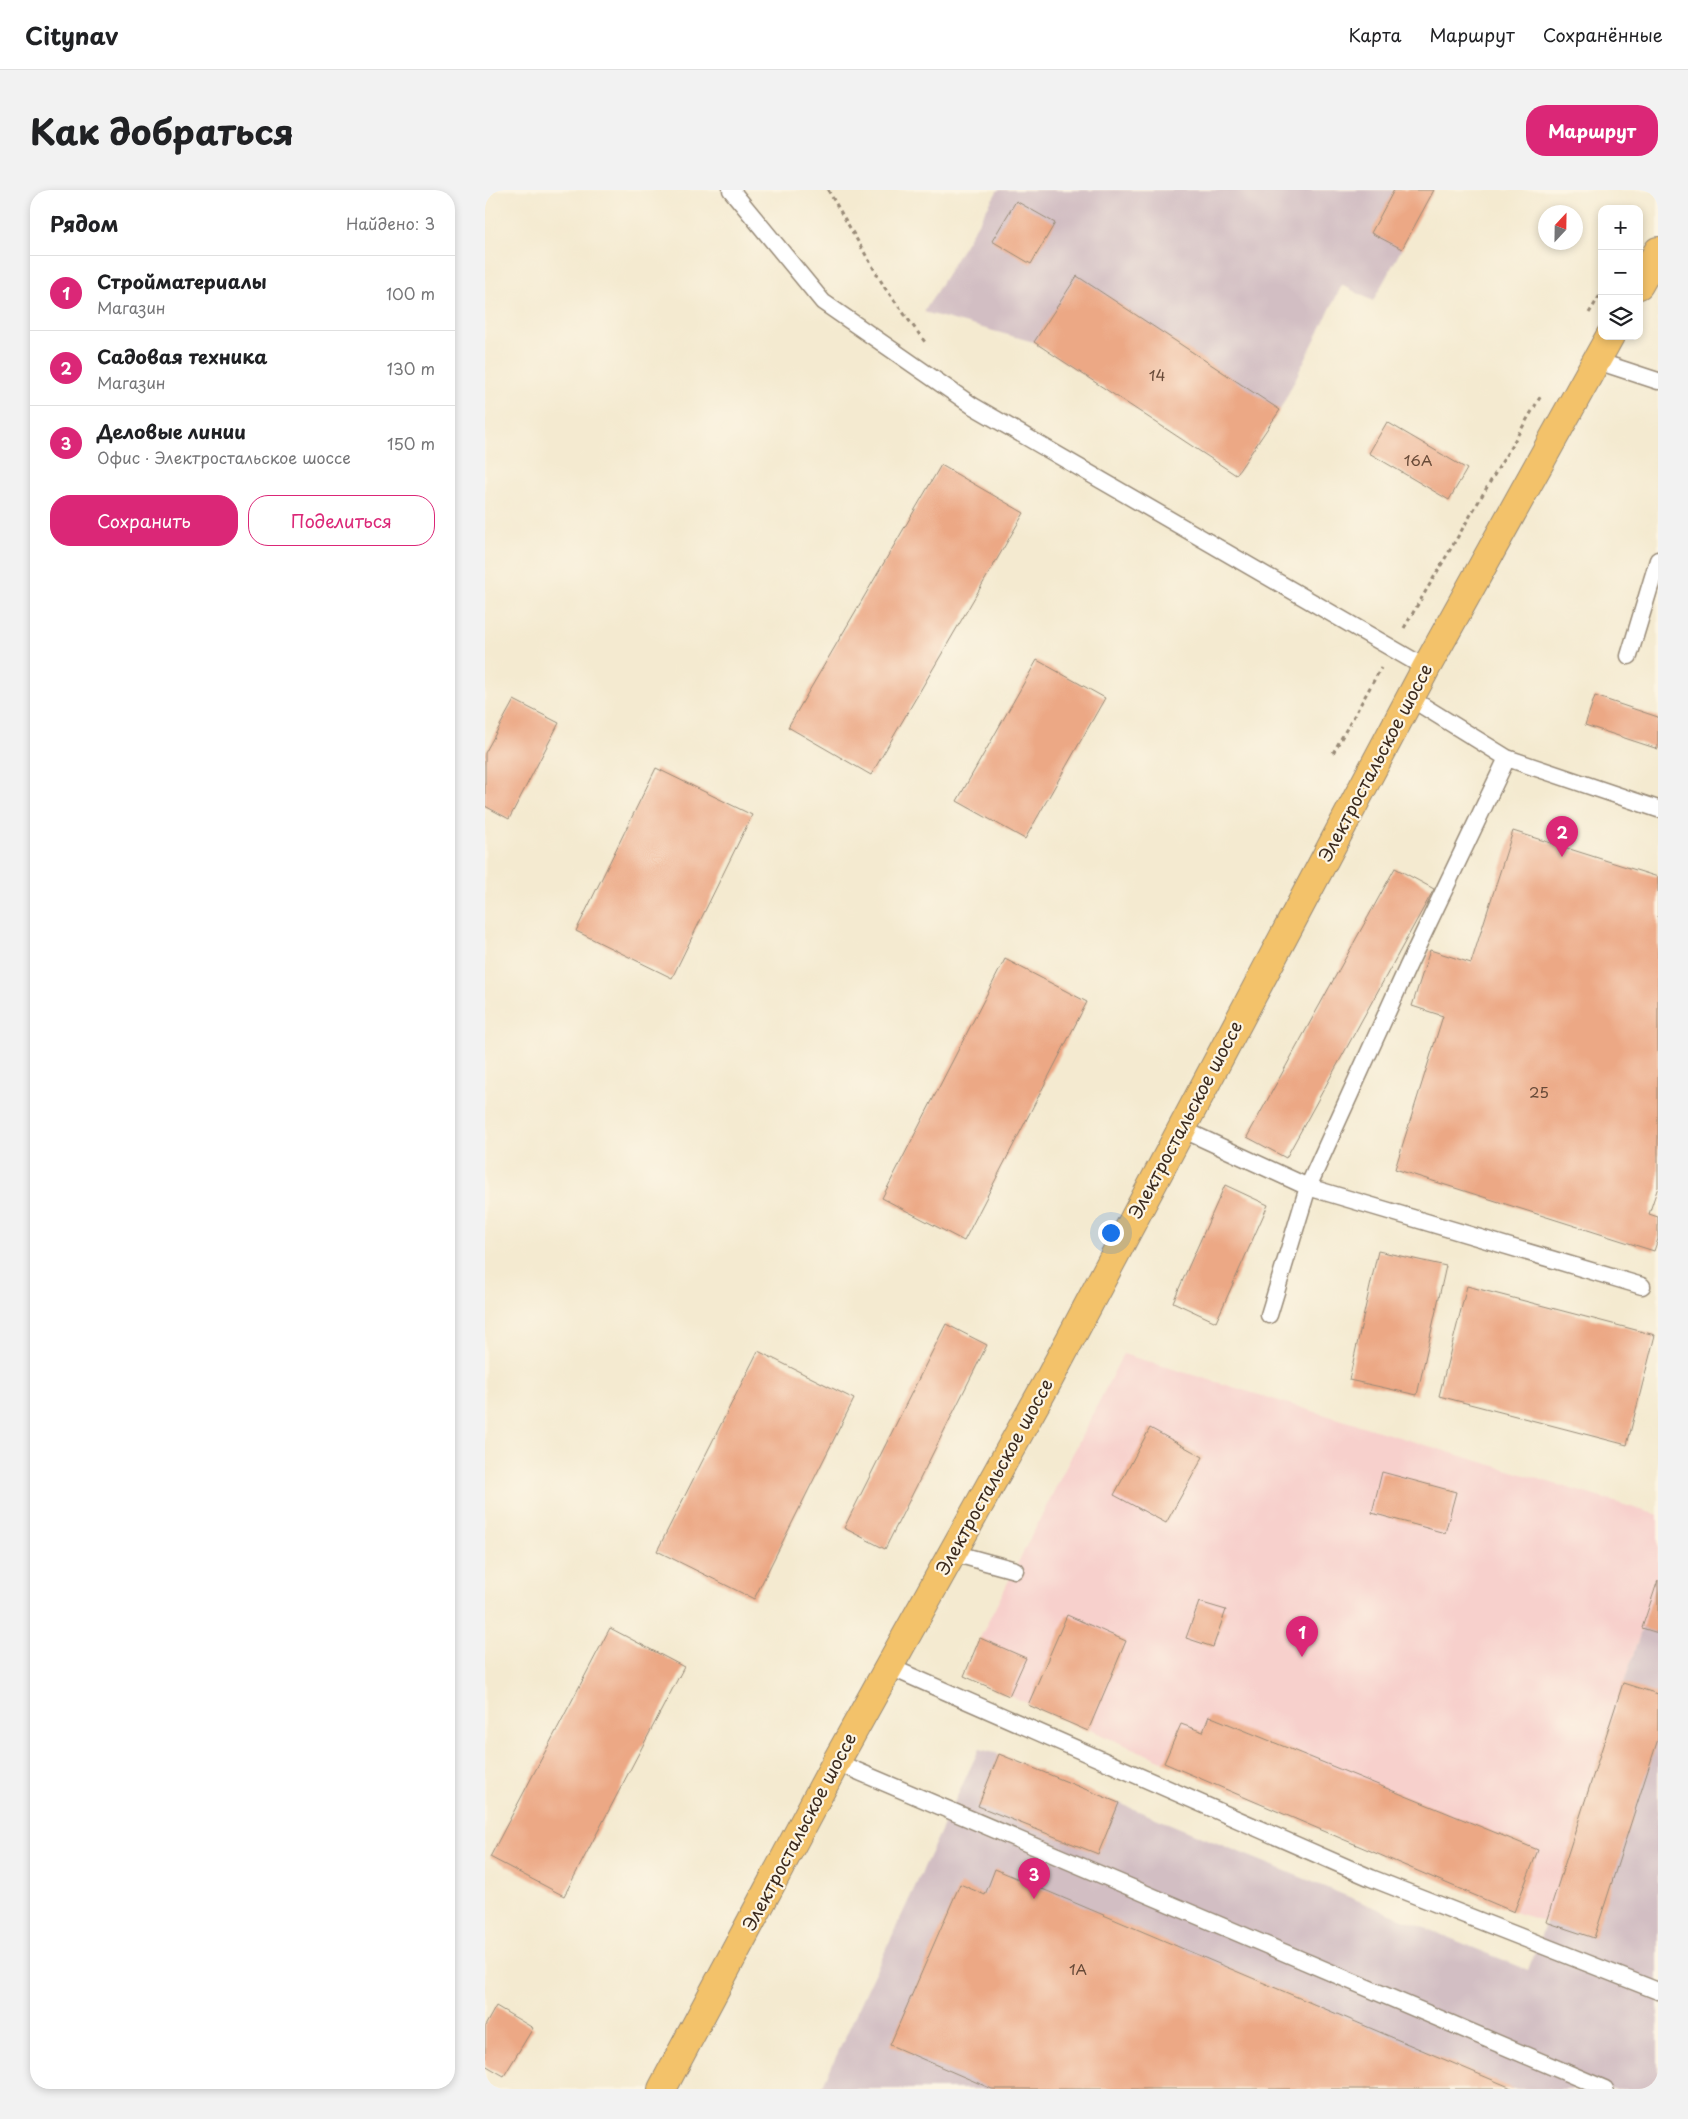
<!DOCTYPE html>
<html lang="ru">
<head>
<meta charset="utf-8">
<style>
	body { margin:0; font-family:"Playpen Sans",sans-serif; background:#f2f2f2; color:#202124 }
	.controls { position:absolute; right:15px; top:15px; display:grid; overflow:hidden; border-radius:10px; box-shadow:0 2px 8px #0003 }
	.controls button { width:45px; height:45px; display:grid; place-items:center; padding:0; border:0; border-bottom:1px solid #e0e0e0; background:#fff; color:#202124; font:25px sans-serif }
	.compass { position:absolute; left:1053px; top:15px; width:45px; height:45px; border-radius:50%; background:#fff; box-shadow:0 2px 8px #0003; rotate:22deg }
	.you { position:absolute; left:625px; top:1042px; width:18px; height:18px; margin:-12px; border:4px solid #fff; border-radius:50%; background:#1a73e8; box-shadow:0 0 0 8px #1a73e833 }
	.badge { display:grid; place-items:center; width:32px; height:32px; border-radius:50%; background:#db2777; color:#fff; font-size:16px; font-weight:700 }
	.pin { position:absolute; translate:-50% -41px; filter:drop-shadow(0 1px 2px #0008) }
	.pin::after { content:''; position:absolute; top:26px; width:18px; height:15px; background:inherit; clip-path:polygon(0 0,100% 0,50% 100%) }
	.list { margin:0; padding:0; list-style:none }
	h2 { display:flex; justify-content:space-between; align-items:center; height:65px; margin:0; padding:0 20px; font-size:21px }
	h2 small { font-size:16px; font-weight:400; color:#757577 }
	.list li { display:grid; grid-template-columns:32px 1fr auto; gap:15px; align-items:center; box-sizing:border-box; height:75px; padding:0 20px; border-top:1px solid #e0e0e0 }
	.list b { display:block; font-size:19px; white-space:nowrap }
	.list p { margin:0; font-size:16px; white-space:nowrap; color:#757577 }
	.list em { font-size:16px; font-style:normal; color:#757577 }
	.actions { display:flex; gap:10px; padding:15px 20px }
	.actions a { flex:1; padding:11px 0; border:1px solid #db2777; border-radius:20px; text-align:center; font-size:18px; color:#db2777 }
	.actions .main { background:#db2777; color:#fff }
	.icon { flex:none; width:28px; height:28px; fill:none; stroke:currentColor; stroke-width:2; stroke-linecap:round; stroke-linejoin:round }
	.map { position:relative; flex:none; width:1173px; height:1899px; overflow:hidden; border-radius:20px }
	header { display:flex; align-items:center; gap:30px; box-sizing:border-box; height:70px; padding:0 25px; background:#fff; border-bottom:1px solid #e0e0e0 }
	header strong { font-size:24px }
	nav { display:flex; gap:28px; margin-inline-start:auto; font-size:18px }
	.intro { display:flex; align-items:center; justify-content:space-between; box-sizing:border-box; height:120px; padding:0 30px }
	h1 { margin:0; font-size:35px }
	.button { padding:12px 22px; border-radius:20px; background:#db2777; color:#fff; font-size:18px; font-weight:700 }
	main { display:flex; gap:30px; padding:0 30px }
	aside { flex:1; background:#fff; border-radius:20px; box-shadow:0 2px 8px #0003 }
	.map>svg:first-child { display:block }
</style>
</head>
<body>
<header>
<strong>Citynav</strong>
<nav><a>Карта</a><a>Маршрут</a><a>Сохранённые</a></nav>
</header>
<div class="intro"><h1>Как добраться</h1><a class="button">Маршрут</a></div>
<main>
<aside>
<h2>Рядом<small>Найдено: 3</small></h2>
<ul class="list">
<li><span class="badge">1</span><div><b>Стройматериалы</b><p>Магазин</p></div><em>100 m</em></li>
<li><span class="badge">2</span><div><b>Садовая техника</b><p>Магазин</p></div><em>130 m</em></li>
<li><span class="badge">3</span><div><b>Деловые линии</b><p>Офис · Электростальское шоссе</p></div><em>150 m</em></li>
</ul>
<div class="actions"><a class="main">Сохранить</a><a>Поделиться</a></div>
</aside>
<div class="map">
<svg width="1173" height="1899" viewBox="0 0 1173 1899">
	<rect width="100%" height="100%" fill="#fcf5e5"/>
	<filter id="ink" filterUnits="userSpaceOnUse"><feTurbulence type="fractalNoise" baseFrequency=".02" numOctaves="2"/><feDisplacementMap in="SourceGraphic" scale="10" xChannelSelector="R" yChannelSelector="G"/><feConvolveMatrix kernelMatrix="1 2 1 2 8 2 1 2 1" color-interpolation-filters="sRGB"/></filter>
	<filter id="wash" filterUnits="userSpaceOnUse"><feTurbulence type="fractalNoise" baseFrequency=".0096" numOctaves="4" result="noise"/><feDisplacementMap in="SourceGraphic" scale="20" xChannelSelector="R" yChannelSelector="G"/><feGaussianBlur stdDeviation="1.12" result="paint"/><feColorMatrix in="noise" values="0 0 0 0 0 0 0 0 0 0 0 0 0 0 0 0 0 1.4 0 .05"/><feComposite in="paint" operator="in"/></filter>
	<g filter="url(#wash)">
		<rect width="100%" height="100%" fill="#f4ead0"/>
		<!-- built -->
		<path fill="#f7d0cc" d="M638 1164 1173 1325V1389L1061 1732 1029 1722 479 1486 495 1448Z"/>
		<!-- industrial -->
		<path fill="#d2bec3" d="M513 0H949L888 111 857 95 795 220 751 285 549 152 439 122Z
			M1173 1389V1899H336L494 1559 514 1564 1043 1780 1061 1732Z"/>
		<g id="blocks">
			<!-- building -->
			<path fill="#eca885" d="M909 0H949L917 59 886 43Z
				M531 11 570 33 546 74 507 51Z
				M592 86 795 220 751 285 549 152Z
				M902 232 982 279 964 310 884 263Z
				M456 275 539 323 386 585 303 537Z
				M552 470 620 508 540 649 472 611Z
				M1110 506 1173 527V559L1100 535Z
				M29 510 74 533 24 629 0 616V563Z
				M171 578 267 625 187 788 91 741Z
				M1028 641 1173 687V997L1164 1024 1173 1027V1049L1169 1061 910 979 958 826 927 816 945 760 986 773Z
				M910 678 949 699 801 968 762 947Z
				M520 769 602 812 479 1051 397 1008Z
				M740 995 783 1015 731 1132 688 1112Z
				M893 1061 961 1076 932 1205 864 1190Z
				M982 1096 1170 1145 1142 1255 954 1206Z
				M461 1134 502 1155 400 1359 359 1338Z
				M273 1161 369 1209 269 1409 172 1361Z
				M665 1238 718 1267 681 1333 629 1305Z
				M897 1282 971 1302 960 1343 887 1323Z
				M1173 1390V1443L1157 1438Z
				M714 1412 741 1420 728 1457 701 1448Z
				M582 1425 641 1451 603 1541 543 1515Z
				M125 1438 199 1477 79 1706 5 1667Z
				M495 1448 541 1468 524 1506 479 1486Z
				M1138 1493 1173 1504V1549L1109 1748 1061 1732Z
				M724 1526 1053 1660 1029 1722 679 1573 696 1534 718 1542Z
				M514 1564 634 1613 613 1664 493 1616Z
				M510 1679 1029 1899H507L405 1855 475 1694 500 1705Z
				M11 1816 48 1838 19 1886 0 1875V1836Z"/>
		</g>
	</g>
	<g filter="url(#ink)">
		<use href="#blocks" fill-opacity="0" stroke="#988a77" stroke-width="1"/>
		<g fill="none" stroke-linecap="round" stroke-linejoin="round">
			<defs>
				<path id="service" d="M246 0 338 112 488 216 941 478
					M1112 171 1173 191
					M1144 466 1173 370
					M925 508 1022 568 1173 619
					M697 939 823 997 1157 1096
					M784 1125 823 997 923 776 1022 568
					M468 1363 530 1380
					M405 1477 886 1688 1173 1801
					M351 1572 1120 1899"/>
				<path id="primary" d="M1154 95 1173 61
					M177 1899 351 1572 562 1193 941 478 1125 146"/>
			</defs>
			<!-- service casing -->
			<use href="#service" stroke="#988a77" stroke-width="19"/>
			<!-- primary casing -->
			<use href="#primary" stroke="#988a77" stroke-width="30"/>
			<!-- path -->
			<path stroke="#988a77" stroke-width="3" stroke-dasharray="4 4" stroke-linecap="butt" d="M343 0 400 98 440 152
				M1104 123 1117 102
				M919 438 1057 204
				M848 563 896 478"/>
			<!-- service -->
			<use href="#service" stroke="#fff" stroke-width="16"/>
			<!-- primary -->
			<use href="#primary" stroke="#f3c26a" stroke-width="28"/>
		</g>
	</g>
	<g text-anchor="middle" stroke-width="4.5" stroke-linejoin="round" paint-order="stroke">
		<!-- number labels -->
		<g font-size="15" fill="#674a38">
			<text x="672" y="191">14</text>
			<text x="933" y="276">16А</text>
			<text x="1054" y="908">25</text>
			<text x="593" y="1785">1А</text>
		</g>
		<!-- street labels -->
		<g font-size="18" fill="#3b2a1e" stroke="#fcf5e5">
			<text transform="translate(891 573) rotate(-62)" y="6">Электростальское шоссе</text>
			<text transform="translate(701 930) rotate(-62)" y="6">Электростальское шоссе</text>
			<text transform="translate(510 1287) rotate(-61)" y="6">Электростальское шоссе</text>
			<text transform="translate(315 1642) rotate(-62)" y="6">Электростальское шоссе</text>
		</g>
	</g>
</svg>
<div class="controls">
<button>+</button>
<button>−</button>
<button><svg class="icon" aria-label="layers" viewBox="0 0 24 24"><path d="M12 4l9 5-9 5-9-5zM3 14l9 5 9-5"/></svg></button>
</div>
<svg class="compass" viewBox="-18 -18 36 36"><path d="M0-13l5 13h-10z" fill="#e53935"/><path d="M0 13l5-13h-10z" fill="#757577"/></svg>
<div class="you"></div>
<div class="pin badge" style="left:817px;top:1467px">1</div>
<div class="pin badge" style="left:1077px;top:667px">2</div>
<div class="pin badge" style="left:549px;top:1709px">3</div>
</div>
</main>
</body>
</html>
